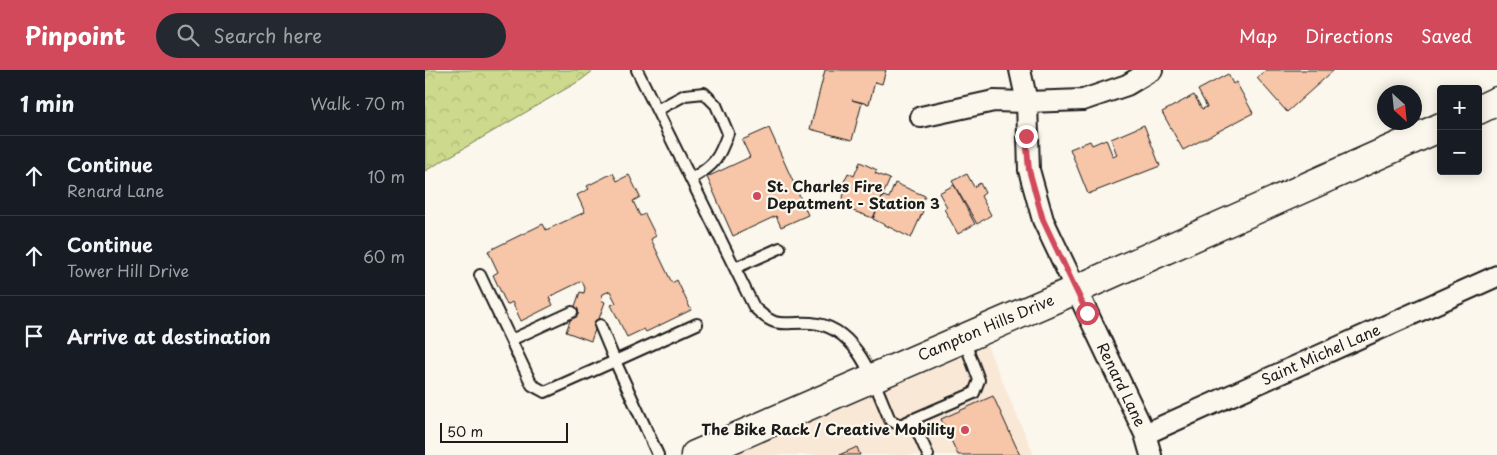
<!DOCTYPE html>
<html lang="en">
<head>
<meta charset="utf-8">
<style>
	body { margin:0; font-family:"Playpen Sans",sans-serif; background:#242831; color:#f1f3f6 }
	.controls { position:absolute; right:15px; top:15px; display:grid; overflow:hidden; border-radius:5px; box-shadow:0 2px 12px #0003 }
	.controls button { width:45px; height:45px; display:grid; place-items:center; padding:0; border:0; border-bottom:1px solid #363941; background:#171b24; color:#f1f3f6; font:25px sans-serif }
	.compass { position:absolute; left:952px; top:15px; width:45px; height:45px; border-radius:50%; background:#171b24; box-shadow:0 2px 12px #0003; rotate:153deg }
	.scale { position:absolute; left:15px; bottom:12px; width:128px; box-sizing:border-box; padding-left:5px; border:2px solid #1c1c1c; border-top:0; font-size:14px; line-height:18px; white-space:nowrap; color:#1c1c1c; -webkit-text-stroke:4px #fbf7ec; paint-order:stroke }
	.stop { position:absolute; width:15px; height:15px; margin:-11px; border:4px solid #d1495b; border-radius:50%; background:#fff }
	.stop.end { background:#d1495b; border-color:#fff; box-shadow:0 1px 5px #0008 }
	.list { margin:0; padding:0; list-style:none }
	h2 { display:flex; justify-content:space-between; align-items:center; height:65px; margin:0; padding:0 20px; font-size:21px }
	h2 small { font-size:16px; font-weight:400; color:#9ea1a6 }
	.list li { display:grid; grid-template-columns:32px 1fr auto; gap:15px; align-items:center; box-sizing:border-box; height:80px; padding:0 20px; border-top:1px solid #363941 }
	.list b { display:block; font-size:19px; white-space:nowrap }
	.list p { margin:0; font-size:16px; white-space:nowrap; color:#9ea1a6 }
	.list em { font-size:16px; font-style:normal; color:#9ea1a6 }
	.icon { flex:none; width:28px; height:28px; fill:none; stroke:currentColor; stroke-width:2; stroke-linecap:round; stroke-linejoin:round }
	.map { position:relative; flex:none; width:1072px; height:385px; overflow:hidden }
	header { display:flex; align-items:center; gap:30px; box-sizing:border-box; height:70px; padding:0 25px; background:#d1495b; color:#fff }
	header strong { font-size:24px }
	nav { display:flex; gap:28px; margin-inline-start:auto; font-size:18px }
	.search { width:350px; height:45px; background:#242831; display:flex; align-items:center; gap:12px; box-sizing:border-box; padding:0 18px; border-radius:28px; color:#9ea1a6; font-size:19px }
	main { display:flex }
	aside { flex:1; background:#171b24 }
	.map>svg:first-child { display:block }
</style>
</head>
<body>
<header>
<strong>Pinpoint</strong>
<div class="search"><svg class="icon" aria-label="search" viewBox="0 0 24 24"><circle cx="10" cy="10" r="6"/><path d="M15 15l6 6"/></svg>Search here</div>
<nav><a>Map</a><a>Directions</a><a>Saved</a></nav>
</header>
<main>
<aside>
<h2>1 min<small>Walk · 70 m</small></h2>
<ul class="list">
<li><svg class="icon" aria-label="ahead" viewBox="0 0 24 24"><path d="M12 20V5M6 11l6-6 6 6"/></svg><div><b>Continue</b><p>Renard Lane</p></div><em>10 m</em></li>
<li><svg class="icon" aria-label="ahead" viewBox="0 0 24 24"><path d="M12 20V5M6 11l6-6 6 6"/></svg><div><b>Continue</b><p>Tower Hill Drive</p></div><em>60 m</em></li>
<li><svg class="icon" aria-label="arrive" viewBox="0 0 24 24"><path d="M6 21V4h12l-3 4 3 4H6"/></svg><div><b>Arrive at destination</b></div></li>
</ul>
</aside>
<div class="map">
<svg width="1072" height="385" viewBox="0 0 1072 385">
	<defs>
		<pattern id="forest-crowns" width="20" height="18" patternUnits="userSpaceOnUse" patternTransform="scale(1.25)"><rect width="20" height="18" fill="#cdd98c"/><path d="M2 6a3 3 0 1 1 6 0M12 15a3 3 0 1 1 6 0" fill="none" stroke="#afba78"/></pattern>
	</defs>
	<rect width="100%" height="100%" fill="#fbf7ec"/>
	<filter id="ink" filterUnits="userSpaceOnUse"><feTurbulence type="fractalNoise" baseFrequency=".02" numOctaves="2"/><feDisplacementMap in="SourceGraphic" scale="10" xChannelSelector="R" yChannelSelector="G"/><feConvolveMatrix kernelMatrix="1 2 1 2 8 2 1 2 1" color-interpolation-filters="sRGB"/></filter>
	<g filter="url(#ink)">
		<!-- built -->
		<path fill="#fae8d7" d="M558 266 609 385H289Z"/>
		<!-- forest -->
		<path fill="url(#forest-crowns)" stroke="#747a54" d="M0 0H169L156 10 0 101Z"/>
		<!-- building -->
		<path fill="#f7c5a7" stroke="#1c1c1c" d="M400 0H461L457 14 450 12 444 34 427 30 437 33 427 70 385 59Z
			M841 0H909L862 42 832 8Z
			M803 4 808 14 811 12 828 43 758 80 737 42 769 25 777 39 782 37 773 20Z
			M719 55 735 96 663 124 645 79 665 71 667 75 681 69 688 87 692 85 686 69Z
			M344 58 383 145 356 157 351 146 308 166 282 107 325 87 317 70Z
			M435 92 452 100 450 103 465 109 448 148 414 136 423 115 418 114 423 103 429 106Z
			M188 103 192 111 204 105 215 127 208 131 215 146 220 144 231 166 226 169 247 213 252 210 266 240 221 262 219 259 202 267 186 235 191 233 185 221 178 224 176 230 180 232 166 271 141 262 155 222 159 223 160 218 157 211 124 227 128 235 96 251 87 232 82 235 68 205 73 202 63 181 118 154 121 160 160 142 152 125 164 119 162 116Z
			M542 104 549 117 555 113 560 123 556 126 566 145 552 154 527 111Z
			M470 113 500 126 494 139 498 141 486 168 448 149 458 126 464 128Z
			M529 115 550 154 533 164 519 139 522 137 514 123Z
			M568 326 595 385H533L516 349Z
			M432 377 435 385H414Z"/>
		<g fill="none" stroke-linecap="round" stroke-linejoin="round">
			<defs>
				<path id="lane" d="M212 0 329 237C353 261 357 251 386 253 433 256 449 313 465 350L475 355 549 323 554 310 539 270
					M232 40 260 25 279 23 291 35 303 63C294 88 290 95 266 109
					M310 198 355 178
					M55 205 107 315 120 322 190 291 233 385
					M175 255 190 291 272 254
					M86 270 147 242
					M487 349 503 385"/>
				<path id="street" d="M595 0 602 32 604 100 618 150 720 364 726 385
					M496 47 569 31 602 32 658 30 702 15 727 0
					M720 364 1072 206"/>
				<path id="secondary" d="M1053 40 1072 31
					M270 385 650 220 1016 57"/>
			</defs>
			<!-- lane casing -->
			<use href="#lane" stroke="#1c1c1c" stroke-width="14"/>
			<!-- street casing -->
			<use href="#street" stroke="#1c1c1c" stroke-width="24"/>
			<!-- secondary casing -->
			<use href="#secondary" stroke="#1c1c1c" stroke-width="31"/>
			<!-- lane -->
			<use href="#lane" stroke="#fbf7ec" stroke-width="10"/>
			<!-- street -->
			<use href="#street" stroke="#fbf7ec" stroke-width="20"/>
			<!-- secondary -->
			<use href="#secondary" stroke="#fbf7ec" stroke-width="28"/>
		</g>
	</g>
	<g fill="none" stroke-linecap="round" stroke-linejoin="round" filter="url(#ink)">
		<!-- route -->
		<path stroke="#d1495b" stroke-width="6" d="M601 66 604 100 618 150 662 243"/>
	</g>
	<!-- markers -->
	<g fill="#d1495b" stroke="#fbf7ec" stroke-width="2">
		<circle cx="332" cy="126" r="5"/>
		<circle cx="540" cy="360" r="5"/>
	</g>
	<g text-anchor="middle" stroke-width="4.5" stroke-linejoin="round" paint-order="stroke">
		<!-- poi labels -->
		<g font-size="15" font-weight="bold" fill="#1c1c1c" stroke="#fbf7ec" text-anchor="start">
			<text x="342" y="122">St. Charles Fire<tspan x="342" dy="17">Depatment - Station 3</tspan></text>
			<text x="530" y="365" text-anchor="end">The Bike Rack / Creative Mobility</text>
		</g>
		<!-- street labels -->
		<g font-size="15" fill="#1c1c1c" stroke="#fbf7ec">
			<text transform="translate(561 258) rotate(-23)" y="5">Campton Hills Drive</text>
			<text transform="translate(896 285) rotate(-24)" y="5">Saint Michel Lane</text>
			<text transform="translate(696 315) rotate(64)" y="5">Renard Lane</text>
		</g>
	</g>
</svg>
<div class="controls">
<button>+</button>
<button>−</button>
</div>
<svg class="compass" viewBox="-18 -18 36 36"><path d="M0-13l5 13h-10z" fill="#e53935"/><path d="M0 13l5-13h-10z" fill="#9ea1a6"/></svg>
<div class="scale">50 m</div>
<div class="stop" style="left:662px;top:243px"></div>
<div class="stop end" style="left:601px;top:66px"></div>
</div>
</main>
</body>
</html>
